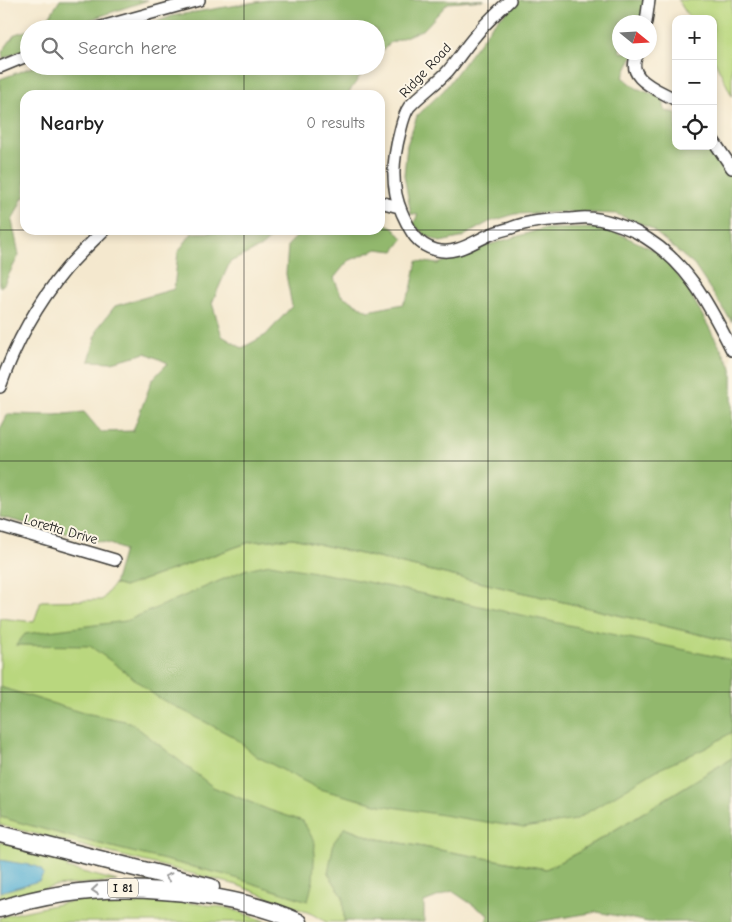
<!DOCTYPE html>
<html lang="en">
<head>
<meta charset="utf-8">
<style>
	body { margin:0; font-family:"Comic Neue",sans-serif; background:#f6f6f6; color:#222 }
	.controls { position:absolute; right:15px; top:15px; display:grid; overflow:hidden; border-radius:10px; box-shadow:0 2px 8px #0003 }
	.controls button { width:45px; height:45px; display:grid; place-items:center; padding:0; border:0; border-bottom:1px solid #e0e0e0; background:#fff; color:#222; font:25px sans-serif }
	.compass { position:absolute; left:612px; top:15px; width:45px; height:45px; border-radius:50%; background:#fff; box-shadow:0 2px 8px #0003; rotate:108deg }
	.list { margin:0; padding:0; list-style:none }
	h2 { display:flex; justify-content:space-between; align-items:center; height:65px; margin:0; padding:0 20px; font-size:21px }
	h2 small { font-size:16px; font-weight:400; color:#767676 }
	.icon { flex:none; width:28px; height:28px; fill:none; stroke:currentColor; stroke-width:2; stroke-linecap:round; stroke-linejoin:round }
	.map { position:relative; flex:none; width:732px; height:922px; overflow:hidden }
	.search { position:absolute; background:#fff; box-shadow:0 2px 8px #0003; left:20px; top:20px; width:365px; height:55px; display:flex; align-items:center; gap:12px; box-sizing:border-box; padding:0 18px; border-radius:28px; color:#767676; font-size:19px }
	.panel { position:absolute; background:#fff; box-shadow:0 2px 8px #0003; left:20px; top:90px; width:365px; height:145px; border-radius:15px }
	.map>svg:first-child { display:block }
</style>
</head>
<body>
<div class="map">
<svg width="732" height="922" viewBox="0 0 732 922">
	<rect width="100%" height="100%" fill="#fcf5e5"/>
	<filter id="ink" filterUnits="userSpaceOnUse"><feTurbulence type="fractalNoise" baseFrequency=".02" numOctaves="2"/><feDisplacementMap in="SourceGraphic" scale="10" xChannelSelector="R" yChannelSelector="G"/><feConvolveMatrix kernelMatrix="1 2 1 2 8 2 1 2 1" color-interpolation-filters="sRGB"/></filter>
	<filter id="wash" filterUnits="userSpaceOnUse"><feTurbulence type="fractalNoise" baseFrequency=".0096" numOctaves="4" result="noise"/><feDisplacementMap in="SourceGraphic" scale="20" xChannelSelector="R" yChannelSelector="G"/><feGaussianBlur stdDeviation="1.12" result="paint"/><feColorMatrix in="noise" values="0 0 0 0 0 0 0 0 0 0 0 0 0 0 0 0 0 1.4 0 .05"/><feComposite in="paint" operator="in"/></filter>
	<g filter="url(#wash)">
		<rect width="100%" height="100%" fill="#f4e8ce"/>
		<!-- green -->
		<path fill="#b9d77e" stroke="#6a7a4d" d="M678 0H732V96L713 57V19H690Z
			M293 538 732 642V758L579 852 546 869 373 838 345 827 328 872 343 897 345 922H326L312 914 237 885 0 825V618L34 622 41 601 102 600 114 584 124 587 250 542Z
			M0 842 92 863 69 862 67 868 117 881 55 886 0 902Z
			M154 898 229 908 267 922H0V918L8 915 77 900Z"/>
		<!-- forest -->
		<path fill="#92b86d" stroke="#576a44" d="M60 0H148L83 22 69 29H32L49 17Z
			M268 0H484L448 3 424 29 390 43 376 57V29H138L172 16Z
			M520 0H646L643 22H620V52L634 53 623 77 636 88 663 98 665 111 676 113V146H711L732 177V322L694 265 649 227 616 214 569 212 515 214 489 222 460 238 440 242 425 235 413 224 418 215 411 214 404 175 407 145 417 116 444 90 493 24Z
			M29 30V47L3 59 2 52 15 34Z
			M35 66H367L347 95H25V197H23L12 221 19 255 4 284 0 287V79Z
			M380 221 394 228 403 239 394 251 377 249 348 261 334 278 341 295 368 311 403 304 411 290 417 261 438 264 485 246 542 229 607 228 658 252 685 284 732 369V642L293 538 250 542 124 587 114 584 124 550 110 544 0 517V429L8 414 55 415 84 412 101 432 133 431 152 380 168 363 146 353 112 362 89 361 98 328 115 306 174 289 178 252 192 233 220 232 221 230H280L261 247 230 262 212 303 222 336 242 348 266 335 292 306 286 274 288 245 303 230H380Z
			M270 564 353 579 732 660V732L706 748 657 770 575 820 524 828 380 805 319 789 256 756 234 737 157 697 119 667 90 646 16 645 25 634 126 621 247 569Z
			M0 687 80 712 130 722 213 787 269 810 303 821 315 843 313 880 308 901 226 875 75 838 0 817Z
			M732 758V922H649L597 912 536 922H486L488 915 452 891 424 902V922L344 921 343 897 328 873 334 842 345 827 373 838 546 869 579 852Z"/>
		<!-- water -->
		<path fill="#57b0d4" stroke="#3a6678" d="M0 860 35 866 40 868 44 874 39 881 0 892Z"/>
	</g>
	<g filter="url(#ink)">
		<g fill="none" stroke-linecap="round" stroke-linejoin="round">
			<defs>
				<path id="minor" d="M510 0C499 11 486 22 476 35 466 46 458 59 448 71 436 84 421 94 409 107 404 114 402 124 400 132 393 159 390 186 402 213 410 230 416 245 436 250 456 255 471 243 489 235 496 232 504 230 511 228 529 221 547 220 567 219 574 219 582 217 589 218 606 219 621 225 636 232 685 258 708 302 732 350
					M646 22 649 0
					M94 29 199 0
					M639 52C622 78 657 89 676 100
					M0 67 29 55
					M713 140 732 168
					M380 202 399 207
					M0 387C15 344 37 304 66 269 78 255 91 243 104 230
					M0 526 115 560"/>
				<path id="highway" d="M0 834 211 887
					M0 909C66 887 132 885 200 895 234 900 267 907 299 922"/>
			</defs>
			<!-- minor casing -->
			<use href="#minor" stroke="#3c3b37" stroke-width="14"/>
			<!-- highway casing -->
			<use href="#highway" stroke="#3c3b37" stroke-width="19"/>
			<!-- minor -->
			<use href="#minor" stroke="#fff" stroke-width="11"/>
			<!-- highway -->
			<use href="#highway" stroke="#fff" stroke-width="16"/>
		</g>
		<!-- one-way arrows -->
		<defs><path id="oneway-chevron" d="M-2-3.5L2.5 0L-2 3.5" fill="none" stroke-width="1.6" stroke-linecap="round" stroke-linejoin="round" transform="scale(1.25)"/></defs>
		<g stroke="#999">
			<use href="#oneway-chevron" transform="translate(168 877) rotate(-166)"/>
			<use href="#oneway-chevron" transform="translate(95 890) rotate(175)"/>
		</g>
	</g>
	<!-- grid -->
	<path fill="none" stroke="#1c1c1c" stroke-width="1" stroke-opacity="0.55" d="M244 0V29M488 0V922M244 66V95M0 230H732M244 230V922M0 461H732M0 692H732"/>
	<g text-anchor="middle" stroke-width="4" stroke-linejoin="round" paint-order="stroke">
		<!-- shield labels -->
		<rect fill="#fcf5e5" stroke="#5f5d58" stroke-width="1" x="108" y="878.5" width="30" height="19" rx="4"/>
		<g font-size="12" font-weight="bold" fill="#1c1c1c">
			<text x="123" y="892">I 81</text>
		</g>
		<!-- street labels -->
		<g font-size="14" fill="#1c1c1c" stroke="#fcf5e5">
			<text transform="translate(425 70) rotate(-47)" y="5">Ridge Road</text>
			<text transform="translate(61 529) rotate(16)" y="5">Loretta Drive</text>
		</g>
	</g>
</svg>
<div class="controls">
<button>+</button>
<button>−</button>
<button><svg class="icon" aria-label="locate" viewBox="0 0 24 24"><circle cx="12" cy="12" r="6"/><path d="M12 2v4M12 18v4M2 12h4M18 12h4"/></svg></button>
</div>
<svg class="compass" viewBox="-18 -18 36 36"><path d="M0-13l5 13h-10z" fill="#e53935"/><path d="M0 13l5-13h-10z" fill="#767676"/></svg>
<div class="search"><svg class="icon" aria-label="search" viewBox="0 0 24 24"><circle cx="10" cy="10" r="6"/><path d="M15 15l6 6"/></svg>Search here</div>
<section class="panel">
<h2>Nearby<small>0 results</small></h2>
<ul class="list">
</ul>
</section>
</div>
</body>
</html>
